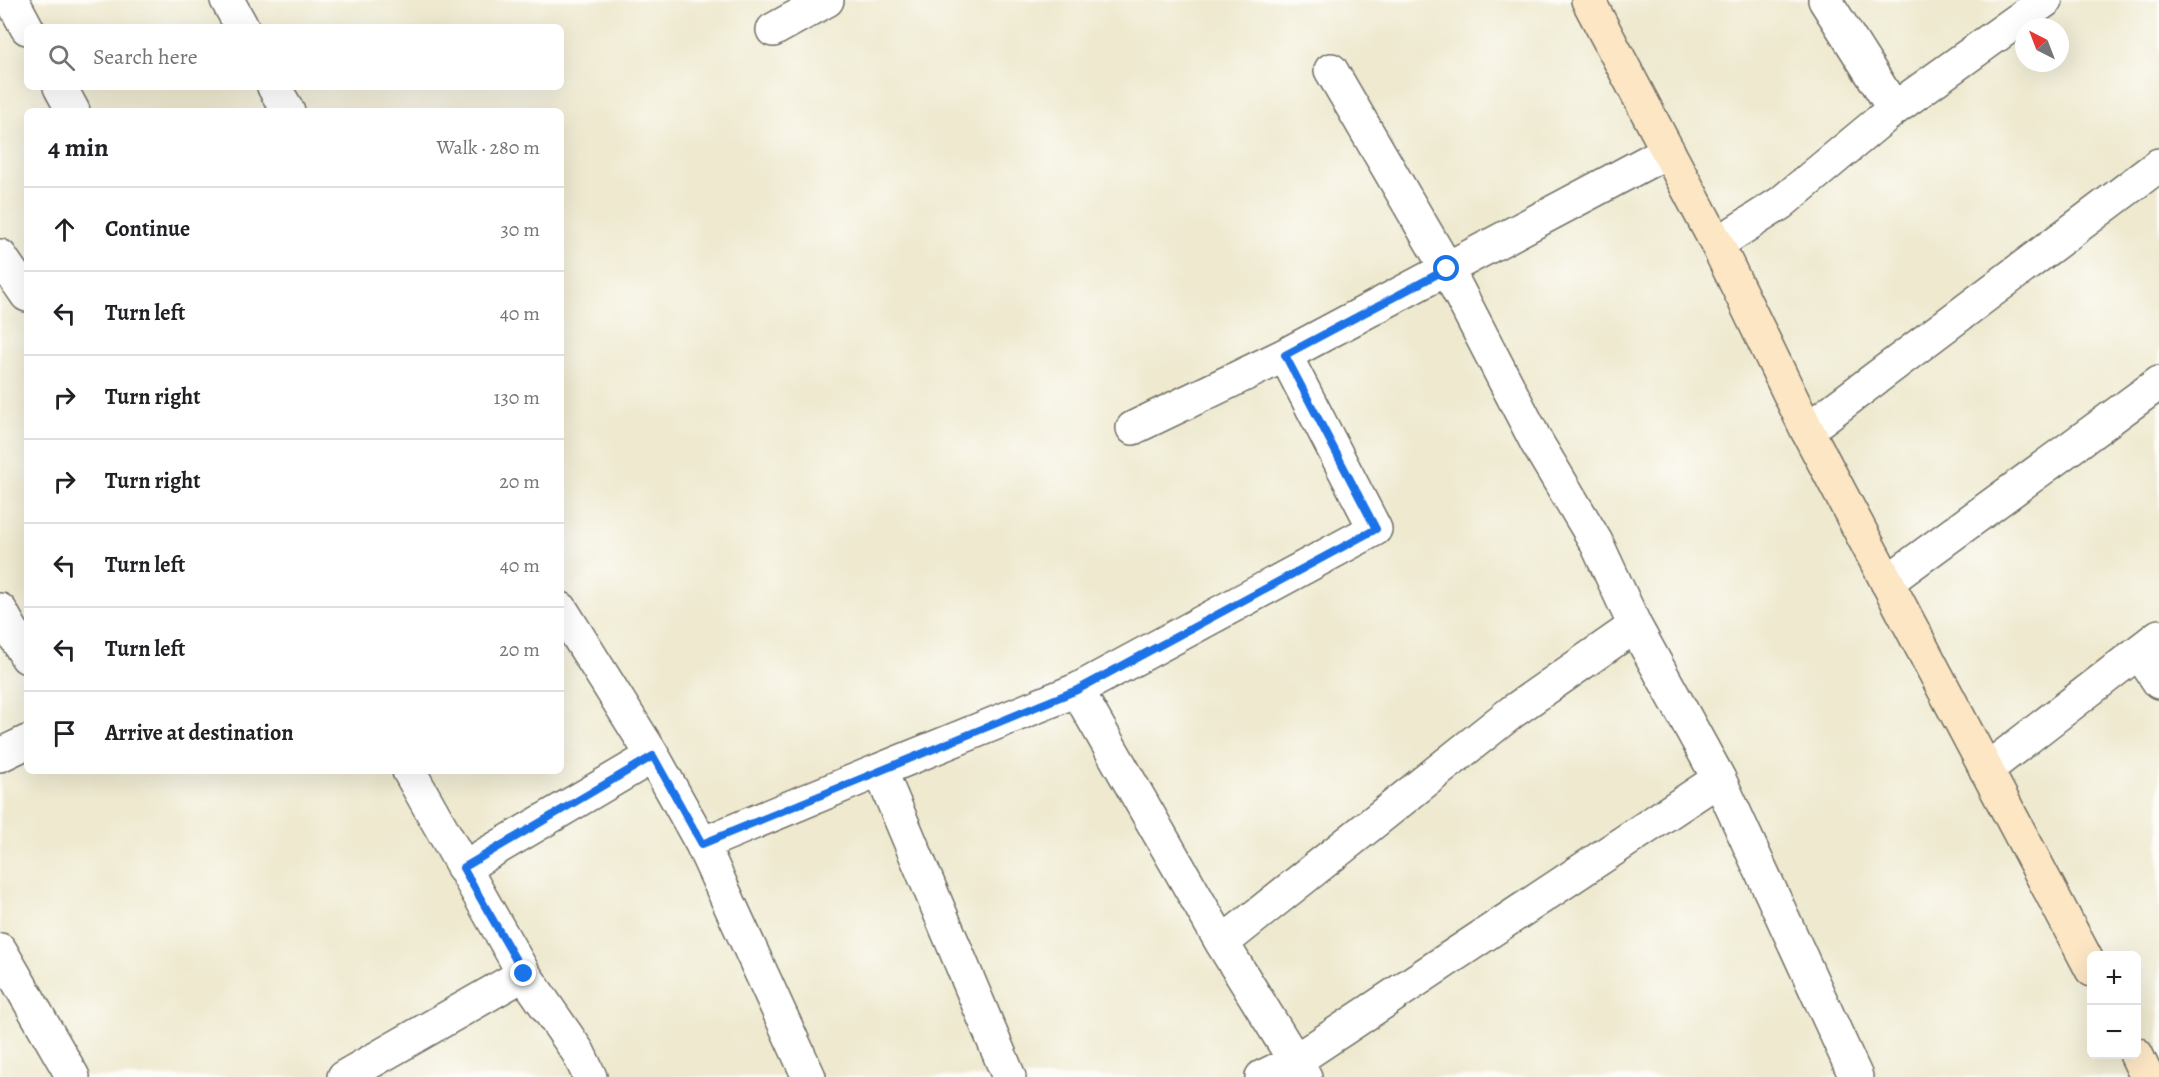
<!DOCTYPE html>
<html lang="en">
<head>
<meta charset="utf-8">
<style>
	body { margin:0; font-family:Alegreya,serif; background:#f2f2f2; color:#202124 }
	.controls { position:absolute; right:18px; bottom:18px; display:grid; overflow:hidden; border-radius:9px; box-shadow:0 6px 24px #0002 }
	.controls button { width:54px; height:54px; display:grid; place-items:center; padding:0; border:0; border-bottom:2px solid #e0e0e0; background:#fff; color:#202124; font:30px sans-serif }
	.compass { position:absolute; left:2015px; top:18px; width:54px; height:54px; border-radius:50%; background:#fff; box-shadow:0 6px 24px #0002; rotate:318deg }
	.stop { position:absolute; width:18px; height:18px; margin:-14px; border:4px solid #1a73e8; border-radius:50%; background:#fff }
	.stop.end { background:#1a73e8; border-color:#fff; box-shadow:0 2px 6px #0008 }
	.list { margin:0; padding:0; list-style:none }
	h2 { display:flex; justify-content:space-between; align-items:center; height:78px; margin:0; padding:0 24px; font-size:26px }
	h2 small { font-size:20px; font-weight:400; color:#757577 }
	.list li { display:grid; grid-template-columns:39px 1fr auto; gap:18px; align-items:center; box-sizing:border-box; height:84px; padding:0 24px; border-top:2px solid #e0e0e0 }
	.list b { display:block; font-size:22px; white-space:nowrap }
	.list em { font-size:20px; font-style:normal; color:#757577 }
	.icon { flex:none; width:33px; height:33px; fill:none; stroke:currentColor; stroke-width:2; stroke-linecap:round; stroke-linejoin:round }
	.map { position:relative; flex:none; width:2159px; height:1077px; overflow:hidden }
	.search { position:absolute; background:#fff; box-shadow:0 6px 24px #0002; left:24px; top:24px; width:540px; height:66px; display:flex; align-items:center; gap:15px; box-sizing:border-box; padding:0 21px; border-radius:9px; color:#757577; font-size:22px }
	.panel { position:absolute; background:#fff; box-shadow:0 6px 24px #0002; left:24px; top:108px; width:540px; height:666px; border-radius:9px }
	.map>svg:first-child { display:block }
</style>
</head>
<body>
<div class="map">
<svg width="2159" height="1077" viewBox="0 0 2159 1077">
	<rect width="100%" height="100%" fill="#fdfcf7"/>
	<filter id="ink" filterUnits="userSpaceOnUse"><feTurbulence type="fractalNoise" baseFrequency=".0167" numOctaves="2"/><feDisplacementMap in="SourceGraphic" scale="12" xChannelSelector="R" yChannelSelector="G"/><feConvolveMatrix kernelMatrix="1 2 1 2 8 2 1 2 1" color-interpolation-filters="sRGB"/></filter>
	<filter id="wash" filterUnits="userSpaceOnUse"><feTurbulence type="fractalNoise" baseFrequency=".008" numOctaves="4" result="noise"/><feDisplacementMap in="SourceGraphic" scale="24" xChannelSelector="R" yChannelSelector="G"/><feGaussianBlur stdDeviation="1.35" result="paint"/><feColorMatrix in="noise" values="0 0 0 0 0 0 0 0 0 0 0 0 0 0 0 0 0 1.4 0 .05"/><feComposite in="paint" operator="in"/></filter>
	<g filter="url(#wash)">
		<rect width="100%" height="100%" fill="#eee9cf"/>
	</g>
	<g filter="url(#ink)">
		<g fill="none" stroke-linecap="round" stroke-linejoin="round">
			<defs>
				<path id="street" d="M12 0 27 28
					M227 0 242 27
					M1825 0 1894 109
					M773 30 827 0
					M1331 70 1447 269 1537 443 1596 542 1635 626 1719 779 1856 1077
					M60 87 73 111
					M274 87 288 111
					M1717 244 1781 203 1894 109 2046 0
					M0 256 27 295
					M1133 428 1285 355 1668 151
					M1807 430 2159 165
					M1887 582 2159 383
					M561 609 653 756 702 844 880 770 1009 1077
					M0 610 27 657
					M2139 652 2159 682
					M1077 690 1222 943 1305 1077
					M0 755 27 742
					M880 770 1077 690 1375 529 1285 355
					M1986 770 2159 636
					M409 771 524 974 578 1052 590 1077
					M702 844 809 1077
					M463 868 653 756
					M1222 943 1512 712 1635 626
					M0 950 73 1077
					M344 1077 524 974
					M1262 1077 1295 1061 1719 779"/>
				<path id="secondary" d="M1588 0 1717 244 1807 430 2092 970
					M2136 1054 2147 1077"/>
			</defs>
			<!-- street casing -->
			<use href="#street" stroke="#6f6e64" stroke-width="36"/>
			<!-- secondary casing -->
			<use href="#secondary" stroke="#6f6e64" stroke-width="36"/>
			<!-- street -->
			<use href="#street" stroke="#fff" stroke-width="33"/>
			<!-- secondary -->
			<use href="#secondary" stroke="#fce6c4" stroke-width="33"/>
		</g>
	</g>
	<g fill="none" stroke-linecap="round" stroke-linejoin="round" filter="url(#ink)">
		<!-- route -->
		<path stroke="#1a73e8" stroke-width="8" d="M524 974 463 868 653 756 702 844 1077 690 1376 529 1285 355 1447 269"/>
	</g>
</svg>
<div class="controls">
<button>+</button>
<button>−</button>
</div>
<svg class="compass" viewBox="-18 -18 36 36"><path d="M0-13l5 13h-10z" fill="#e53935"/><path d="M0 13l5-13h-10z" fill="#757577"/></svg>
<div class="stop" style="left:1447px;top:269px"></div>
<div class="stop end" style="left:524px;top:974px"></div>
<div class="search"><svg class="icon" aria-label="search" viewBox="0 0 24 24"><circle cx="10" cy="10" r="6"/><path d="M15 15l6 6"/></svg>Search here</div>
<section class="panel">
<h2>4 min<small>Walk · 280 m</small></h2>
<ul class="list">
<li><svg class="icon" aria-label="ahead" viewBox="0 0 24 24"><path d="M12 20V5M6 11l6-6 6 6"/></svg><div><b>Continue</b></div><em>30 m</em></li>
<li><svg class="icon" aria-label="left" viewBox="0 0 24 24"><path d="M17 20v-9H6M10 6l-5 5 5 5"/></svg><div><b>Turn left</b></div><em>40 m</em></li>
<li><svg class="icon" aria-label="right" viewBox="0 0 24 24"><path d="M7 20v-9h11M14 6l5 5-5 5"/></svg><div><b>Turn right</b></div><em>130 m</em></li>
<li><svg class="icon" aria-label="right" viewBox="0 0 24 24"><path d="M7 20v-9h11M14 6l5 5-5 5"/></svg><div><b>Turn right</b></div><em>20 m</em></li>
<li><svg class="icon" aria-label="left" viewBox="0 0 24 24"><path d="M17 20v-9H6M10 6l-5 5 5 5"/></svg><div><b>Turn left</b></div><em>40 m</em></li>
<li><svg class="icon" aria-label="left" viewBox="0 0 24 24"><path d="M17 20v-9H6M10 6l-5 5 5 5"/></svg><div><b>Turn left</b></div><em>20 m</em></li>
<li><svg class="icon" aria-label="arrive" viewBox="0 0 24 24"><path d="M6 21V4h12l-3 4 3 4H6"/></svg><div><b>Arrive at destination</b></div></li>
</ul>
</section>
</div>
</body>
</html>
